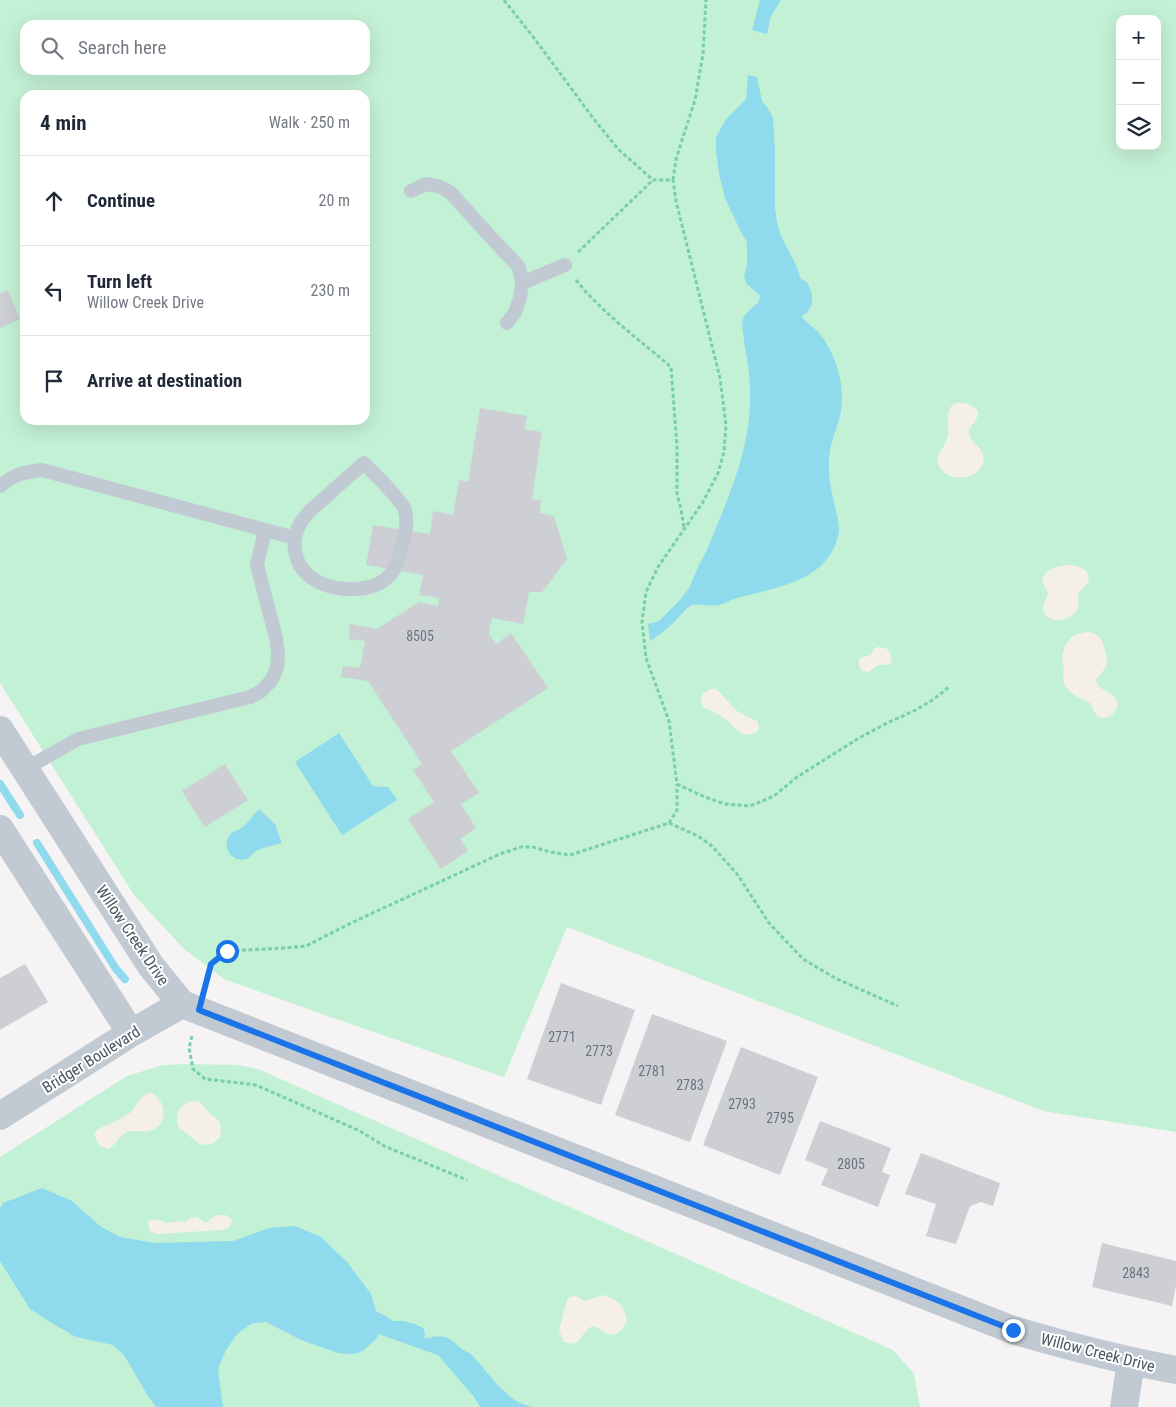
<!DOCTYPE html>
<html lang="en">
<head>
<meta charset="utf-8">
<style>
	body { margin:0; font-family:"Roboto Condensed",sans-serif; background:#f2f2f3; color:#1f2937 }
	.controls { position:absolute; right:15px; top:15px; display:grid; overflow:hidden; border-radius:10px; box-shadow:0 5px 20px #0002 }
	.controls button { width:45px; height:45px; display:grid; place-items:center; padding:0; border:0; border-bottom:1px solid #e0e1e3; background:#fff; color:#1f2937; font:25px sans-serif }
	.stop { position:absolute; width:15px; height:15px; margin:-11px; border:4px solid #1a73e8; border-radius:50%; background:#fff }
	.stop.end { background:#1a73e8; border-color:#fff; box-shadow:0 1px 5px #0008 }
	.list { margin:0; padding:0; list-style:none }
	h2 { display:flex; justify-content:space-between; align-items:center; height:65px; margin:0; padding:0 20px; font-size:21px }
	h2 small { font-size:16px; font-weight:400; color:#747a83 }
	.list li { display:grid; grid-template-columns:32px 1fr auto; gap:15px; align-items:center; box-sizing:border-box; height:90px; padding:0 20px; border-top:1px solid #e0e1e3 }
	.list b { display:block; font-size:19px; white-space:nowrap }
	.list p { margin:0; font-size:16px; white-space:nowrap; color:#747a83 }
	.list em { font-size:16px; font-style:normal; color:#747a83 }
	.icon { flex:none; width:28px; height:28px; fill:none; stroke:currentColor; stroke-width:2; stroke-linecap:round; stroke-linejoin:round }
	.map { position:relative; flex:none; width:1176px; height:1407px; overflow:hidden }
	.search { position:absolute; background:#fff; box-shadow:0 5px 20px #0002; left:20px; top:20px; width:350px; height:55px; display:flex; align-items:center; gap:12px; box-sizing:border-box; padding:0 18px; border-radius:15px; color:#747a83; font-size:19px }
	.panel { position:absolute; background:#fff; box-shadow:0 5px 20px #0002; left:20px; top:90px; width:350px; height:335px; border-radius:15px }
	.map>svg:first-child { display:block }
</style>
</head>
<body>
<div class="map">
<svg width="1176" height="1407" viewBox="0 0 1176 1407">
	<rect width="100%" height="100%" fill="#f5f3f3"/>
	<!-- green -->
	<path fill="#c3f1d5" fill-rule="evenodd" d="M0 0H1176V1132L1043 1111 567 927 504 1077 316 1012 224 979 184 949 134 895 0 683ZM1120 19H1157V146H1120ZM25 25H365V70H25ZM25 95H365V420H25Z
		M187 1064 238 1065 258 1069 893 1350 914 1374 920 1407H0V1157L127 1076 163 1065Z"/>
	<!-- sand -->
	<path fill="#f5f0e5" d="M955 403C964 402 972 404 978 411 979 423 966 426 969 435 973 445 986 449 983 462 979 481 942 485 937 460 939 452 945 446 947 438 951 426 943 411 955 403Z
		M1069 565C1080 565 1095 572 1086 585 1084 588 1080 590 1078 594 1078 599 1079 605 1077 610 1070 623 1045 625 1043 608 1043 603 1047 598 1048 593L1042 581C1046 568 1057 566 1069 565Z
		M1088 632C1093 633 1097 634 1100 638 1104 643 1108 659 1106 666 1104 671 1099 675 1096 680 1098 692 1113 689 1118 704 1117 713 1104 724 1096 714 1093 711 1092 706 1090 703L1074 695 1065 686 1063 681 1064 669 1062 657 1065 645 1071 638 1077 634Z
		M878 647 886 648C890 652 896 662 887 665 885 665 880 664 878 665 875 666 872 671 868 672L862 671 859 666V660L860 658 871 655 874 649Z
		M710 689H716L737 711 758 722 759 728 756 733 747 735 739 732 727 720 713 711 704 708 701 703C700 696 704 692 710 689Z
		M151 1093C166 1100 169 1123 152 1130 143 1134 134 1128 125 1133 118 1137 116 1145 108 1149 99 1147 96 1141 94 1133L98 1129C107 1125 124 1118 131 1112 138 1104 140 1094 151 1093Z
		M192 1101 200 1102 209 1113 217 1119 220 1123 221 1131 220 1137 212 1144 205 1145 200 1144 179 1128 177 1120 178 1111 183 1105Z
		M219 1215H226L232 1220C232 1226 229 1228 223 1230L157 1234 150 1231 148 1222 150 1220H160L166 1223 182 1221 185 1223 190 1218 197 1217 206 1223 213 1217Z
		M602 1295C617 1299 624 1304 627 1320 624 1329 619 1334 610 1335L594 1326C580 1329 583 1349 564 1342L559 1330 567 1300 569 1297 576 1296 585 1301Z"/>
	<!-- water -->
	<path fill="#90daee" d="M760 0H781L771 16 767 34 752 30Z
		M748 75 757 77 762 101 767 107 773 118 775 151V208L777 223 781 236 796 265 801 279 807 282C809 286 811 291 812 295 813 304 810 313 801 316 807 323 815 328 820 334 836 355 845 384 841 410 839 423 833 436 830 450 827 467 830 486 834 503 836 513 841 526 838 536 827 583 772 588 733 599 729 601 724 604 719 605 711 607 695 602 690 606 683 611 678 619 671 625 665 631 657 636 650 641L648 624 659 621 680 600 689 588 699 565 706 552C727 501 752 448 750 391 750 375 747 359 744 342 744 335 741 326 743 319 746 312 752 307 758 303L760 296 746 283 744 277 747 265V242L740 230 725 198 719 174 716 152V137L726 119 746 99Z
		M339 733 373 786 388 787 397 800 342 835 295 762Z
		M259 809 275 824 282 843C275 845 260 848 255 852 252 854 251 858 246 859 234 863 222 850 228 838 230 832 234 832 240 829 245 827 254 814 259 809Z
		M42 1188 72 1201 100 1226 120 1237 155 1243 233 1241 269 1228 295 1226 321 1237 347 1262 371 1294 376 1311 394 1321H403L415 1324 423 1328 425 1333 424 1338C431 1338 438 1335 445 1337 455 1340 460 1351 470 1353 488 1371 507 1405 535 1407H480L475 1398 438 1355 378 1334 377 1338 364 1350 358 1353 351 1354 338 1353 301 1340 266 1322 253 1323 238 1333 226 1350 218 1369 223 1407H156L148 1396 124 1355 113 1345 76 1337 55 1325 30 1309 0 1261V1208L3 1203Z"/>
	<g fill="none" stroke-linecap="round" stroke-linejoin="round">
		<!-- stream -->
		<path stroke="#90daee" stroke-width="8" d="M0 784 20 815
			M37 843 116 969 125 979"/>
	</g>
	<!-- building -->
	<path fill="#cdcfd5" d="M8 290 20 319 0 328V294Z
		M480 408 527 416 524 429 542 432 532 499 541 500 540 513 554 516 567 559 542 592H529L523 624 492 618 489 634 496 644 511 633 548 688 451 751 479 793 461 804 476 828 460 839 468 851 441 869 408 819 434 802 413 770 422 764 368 681 341 677 343 666 360 668 365 641 349 639 350 624 377 629 419 602 438 606 439 598 419 595 423 575 366 565 373 525 430 534 433 511 453 515 459 480 468 482Z
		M225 764 248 800 205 827 182 791Z
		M25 964 48 1002 0 1030V978Z
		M561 983 635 1010 601 1105 527 1079Z
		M652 1014 727 1041 690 1142 615 1115Z
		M741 1047 818 1077 780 1175 703 1145Z
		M820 1121 891 1148 882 1172 890 1175 878 1207 821 1185 828 1169 805 1160Z
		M921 1153 1000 1183 993 1206 981 1202 970 1206 956 1244 926 1236 936 1204 905 1194Z
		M1102 1243 1176 1261V1285L1172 1306 1092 1287Z"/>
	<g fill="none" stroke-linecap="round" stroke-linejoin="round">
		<!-- path -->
		<path stroke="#7ad0a6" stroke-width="3" stroke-dasharray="4 2.5" stroke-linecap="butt" d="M504 0 534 38 593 118 618 149 653 180H673L676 201 720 378 726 425 724 452 718 473 703 502 658 567 646 592 642 622 646 658 669 721 677 784 705 797 725 804 750 806 774 796 797 777 859 738 887 723 916 710 934 699 949 687
			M673 180 676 159 695 100 703 54 706 0
			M578 252 653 180
			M576 280C601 312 640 340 671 367L677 447V494L681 509 684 528
			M669 823 677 810V784
			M205 986 211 964 227 951 284 948 306 946 347 925 500 854 521 847H533L550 852 570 855 669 823 698 836 712 846 737 874 769 923 803 959 837 979 898 1006
			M192 1036 189 1048 193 1069 205 1079 256 1085 360 1131 384 1146 467 1180"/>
		<!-- service -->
		<path stroke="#c1cad2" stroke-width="14" d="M411 191 426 184 438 186 450 192 487 233 519 267 522 283 520 298 515 312 507 323
			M522 283 565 265
			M364 463C375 475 397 495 404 508 409 519 405 535 402 545 400 556 396 569 389 576 370 595 327 592 308 575 294 563 291 542 299 526 305 513 317 505 327 496 339 485 351 474 364 463Z
			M0 486C15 474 24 472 42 470L295 538
			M25 769 78 739 250 697 261 691 271 681 277 668 278 654 276 638 257 565 265 530"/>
		<!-- minor -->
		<path stroke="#c1cad2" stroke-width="28" d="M182 1004 1013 1330C1067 1346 1121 1360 1176 1370
			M1124 1407 1131 1362"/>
		<!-- tertiary -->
		<path stroke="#c1cad2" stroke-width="28" d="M0 730 151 966 182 1004 131 1033 0 1116
			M0 829 131 1033"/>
	</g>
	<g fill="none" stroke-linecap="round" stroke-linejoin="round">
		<!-- route -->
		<path stroke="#1a73e8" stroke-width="6" d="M227 951 211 964 199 1010 1013 1330"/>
	</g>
	<g text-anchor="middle" stroke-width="4" stroke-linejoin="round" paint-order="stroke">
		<!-- number labels -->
		<g font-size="14" fill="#6b747e">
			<text x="420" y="641">8505</text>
			<text x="562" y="1042">2771</text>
			<text x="599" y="1056">2773</text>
			<text x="652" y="1076">2781</text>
			<text x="690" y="1090">2783</text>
			<text x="742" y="1109">2793</text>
			<text x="780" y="1123">2795</text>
			<text x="851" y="1169">2805</text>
			<text x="1136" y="1278">2843</text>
		</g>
		<!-- street labels -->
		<g font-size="16" fill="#4a5661" stroke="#fff">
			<text transform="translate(133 935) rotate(56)" y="6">Willow Creek Drive</text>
			<text transform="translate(91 1059) rotate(-32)" y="6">Bridger Boulevard</text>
			<text transform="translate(1098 1352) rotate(14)" y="6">Willow Creek Drive</text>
		</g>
	</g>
</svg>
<div class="controls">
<button>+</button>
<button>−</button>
<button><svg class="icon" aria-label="layers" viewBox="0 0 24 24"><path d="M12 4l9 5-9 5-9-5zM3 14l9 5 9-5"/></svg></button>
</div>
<div class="stop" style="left:227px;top:951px"></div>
<div class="stop end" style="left:1013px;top:1330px"></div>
<div class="search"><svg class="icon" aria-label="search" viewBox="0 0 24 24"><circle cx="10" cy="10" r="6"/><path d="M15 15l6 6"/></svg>Search here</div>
<section class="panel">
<h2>4 min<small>Walk · 250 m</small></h2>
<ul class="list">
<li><svg class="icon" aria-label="ahead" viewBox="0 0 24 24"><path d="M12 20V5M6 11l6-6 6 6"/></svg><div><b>Continue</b></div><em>20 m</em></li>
<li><svg class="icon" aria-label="left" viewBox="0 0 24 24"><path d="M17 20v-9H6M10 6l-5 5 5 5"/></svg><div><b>Turn left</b><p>Willow Creek Drive</p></div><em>230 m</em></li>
<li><svg class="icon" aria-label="arrive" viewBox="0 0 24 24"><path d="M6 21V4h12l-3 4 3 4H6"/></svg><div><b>Arrive at destination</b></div></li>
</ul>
</section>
</div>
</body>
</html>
